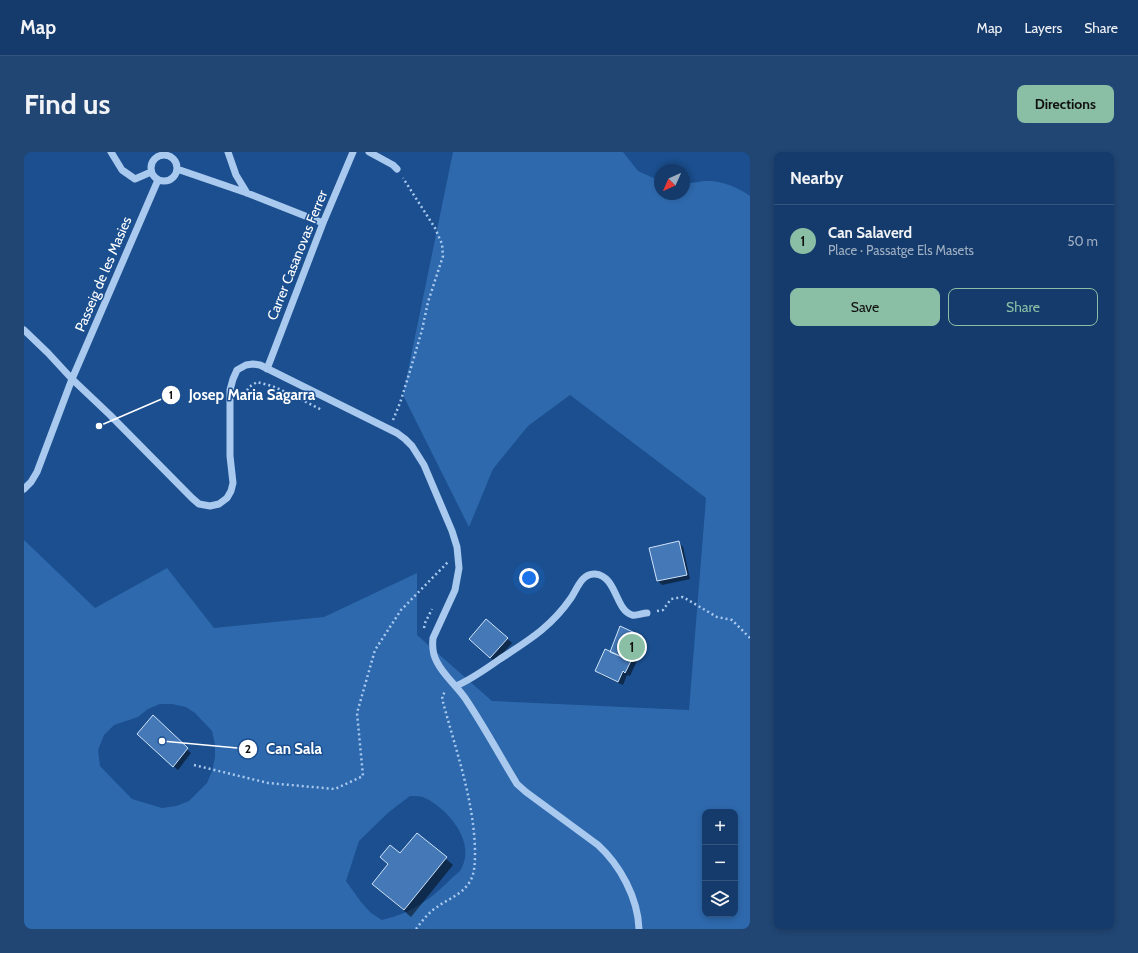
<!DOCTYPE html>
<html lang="en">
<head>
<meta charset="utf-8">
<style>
	body { margin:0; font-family:Cabin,sans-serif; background:#214673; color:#f1f3f6 }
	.controls { position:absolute; right:12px; bottom:12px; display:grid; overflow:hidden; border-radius:8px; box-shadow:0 2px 6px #0003 }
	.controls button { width:36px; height:36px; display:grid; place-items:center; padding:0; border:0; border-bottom:1px solid #33557e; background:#143b6b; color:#f1f3f6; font:20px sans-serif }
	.compass { position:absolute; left:630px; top:12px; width:36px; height:36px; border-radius:50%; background:#143b6b; box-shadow:0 2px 6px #0003; rotate:225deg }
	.you { position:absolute; left:505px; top:426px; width:14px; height:14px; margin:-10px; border:3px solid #fff; border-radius:50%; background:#1a73e8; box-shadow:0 0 0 6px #1a73e833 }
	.badge { display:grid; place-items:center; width:26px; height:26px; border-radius:50%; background:#8abfa5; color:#111; font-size:13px; font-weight:700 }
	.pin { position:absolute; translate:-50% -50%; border:2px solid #fff; box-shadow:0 1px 4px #0006 }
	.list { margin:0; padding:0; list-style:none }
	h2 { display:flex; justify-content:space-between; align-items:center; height:52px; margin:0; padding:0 16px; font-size:17px }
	h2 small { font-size:13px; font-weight:400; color:#9dadc1 }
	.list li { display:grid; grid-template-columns:26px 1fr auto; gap:12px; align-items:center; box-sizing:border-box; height:72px; padding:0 16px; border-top:1px solid #33557e }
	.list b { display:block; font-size:15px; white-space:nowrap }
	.list p { margin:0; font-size:13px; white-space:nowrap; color:#9dadc1 }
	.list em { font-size:13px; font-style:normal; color:#9dadc1 }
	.actions { display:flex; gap:8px; padding:12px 16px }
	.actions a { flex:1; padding:9px 0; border:1px solid #8abfa5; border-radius:8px; text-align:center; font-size:14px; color:#8abfa5 }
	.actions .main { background:#8abfa5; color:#111 }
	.icon { flex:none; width:22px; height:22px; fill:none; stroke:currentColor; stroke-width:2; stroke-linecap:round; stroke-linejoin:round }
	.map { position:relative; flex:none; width:726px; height:777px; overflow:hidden; border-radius:8px }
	header { display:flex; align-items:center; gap:24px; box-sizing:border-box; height:56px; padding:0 20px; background:#143b6b; border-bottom:1px solid #33557e }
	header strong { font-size:19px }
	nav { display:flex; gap:22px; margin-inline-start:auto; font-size:14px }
	.intro { display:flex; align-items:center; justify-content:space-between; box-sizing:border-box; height:96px; padding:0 24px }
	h1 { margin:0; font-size:28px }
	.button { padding:10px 18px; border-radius:8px; background:#8abfa5; color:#111; font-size:14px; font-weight:700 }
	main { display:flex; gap:24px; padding:0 24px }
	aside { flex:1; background:#143b6b; border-radius:8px; box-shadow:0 2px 6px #0003 }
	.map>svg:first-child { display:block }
</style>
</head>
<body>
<header>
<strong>Map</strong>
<nav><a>Map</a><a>Layers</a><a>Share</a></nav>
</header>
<div class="intro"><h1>Find us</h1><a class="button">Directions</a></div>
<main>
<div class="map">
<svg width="726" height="777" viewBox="0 0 726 777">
	<rect width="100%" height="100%" fill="#1b4f8f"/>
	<!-- green -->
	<path fill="#2e69ad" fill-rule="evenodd" d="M429 0H599L614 19 636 29V42H660V32C668 31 677 29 685 29 699 29 715 36 726 44V777H0V388L71 456 143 416 190 476 300 465 393 421V483L468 549 665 558 682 346 546 243 504 274 469 317 445 375 379 243ZM136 552H148L162 555 171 561 188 579 191 593V605L188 619 183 631 165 649 152 654 138 656 108 647 76 614 74 598 80 583 90 573 114 565 124 557ZM386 644C391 644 397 644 401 646 424 657 451 689 438 715 437 719 431 723 428 726 407 747 388 761 358 768L347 761 337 750 322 729 335 689 365 660ZM681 660H711V762H681Z"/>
	<!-- shadow -->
	<path fill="#0007" d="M654 390 659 395 666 427 638 433 634 429Z
		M463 469 488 491 471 510 451 491Z
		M617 485 622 489 606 524 603 523 599 533 577 523 572 519 586 501Z
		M129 565 167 601 154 618 118 587Z
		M393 682 429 713 387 765 349 732 365 713 357 705 376 703Z"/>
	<!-- building -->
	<path fill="#4478b7" stroke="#cfe3fa" d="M655 389 663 423 633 429 625 396Z
		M462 467 484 486 466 506 445 487Z
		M596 474 609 480 598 505 586 500Z
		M609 480 618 484 607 509 598 505Z
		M581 497 607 509 601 521 599 519 594 530 571 519Z
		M129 563 164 596 149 615 113 582Z
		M393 681 423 705 380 758 348 732 364 712 356 705 366 693 376 701Z"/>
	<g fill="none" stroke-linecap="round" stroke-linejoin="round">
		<!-- path -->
		<path stroke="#a9c9ee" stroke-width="2.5" stroke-dasharray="2 3" stroke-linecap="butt" d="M272 245 298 258
			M218 247 225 235 233 230 248 234 264 241
			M369 268 376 251 386 219 398 178 404 150 419 104 418 92 411 76 379 26
			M633 459 639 458 647 447 659 445 693 465 708 468 726 486
			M400 476 401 471 408 457
			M170 613 244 631 311 637 339 624 333 561 351 498 377 458 424 410
			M392 777C398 769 404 761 413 755 424 747 437 743 445 731 451 722 451 711 451 699 450 648 432 599 419 550L418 544 421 540"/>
		<!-- minor -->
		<path stroke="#a9c9ee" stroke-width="7" d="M87 0 98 18 111 27 127 20
			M204 0 212 23 223 41
			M345 0 369 13 373 17
			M127 16a13 13 0 1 1 26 0a13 13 0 1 1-26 0Z
			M153 17 223 41 299 71
			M0 178 24 201 48 227 86 263 168 346 175 352 186 354 195 352 203 346 207 339 209 331 206 304V238L209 227 213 218 222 213 229 212 236 213 373 281 381 287 388 294 400 313 428 379 433 395 435 416 431 438 409 486C408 495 409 503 413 510 419 523 435 536 443 549 461 576 476 604 493 632L502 640 574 693C596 713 614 746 615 777
			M243 217 299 71 329 0
			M0 337 7 330 13 320 48 227 134 28
			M432 534C448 527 462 517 476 507 505 488 527 475 547 446 553 437 558 421 571 422 593 424 591 458 608 463 613 464 618 461 623 461"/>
	</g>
	<g text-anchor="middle" stroke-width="3" stroke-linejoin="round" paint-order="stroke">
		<!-- street labels -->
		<g font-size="14" fill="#fff" stroke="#1b4f8f">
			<text transform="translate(273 103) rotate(-68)" y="5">Carrer Casanovas Ferrer</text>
			<text transform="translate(79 122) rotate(-67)" y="5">Passeig de les Masies</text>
		</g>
	</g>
	<!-- callouts -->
	<path fill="none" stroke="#fff" stroke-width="1.5" d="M75 274L147 243M138 589L224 597"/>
	<g fill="#fff" stroke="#1b4f8f" stroke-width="1.5">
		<circle cx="75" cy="274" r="4"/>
		<circle cx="138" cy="589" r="4"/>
		<circle cx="147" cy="243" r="10"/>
		<circle cx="224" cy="597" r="10"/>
	</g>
	<g font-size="12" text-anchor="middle" font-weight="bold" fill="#111">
		<text x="147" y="247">1</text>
		<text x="224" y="601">2</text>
	</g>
	<g font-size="15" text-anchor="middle" font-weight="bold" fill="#fff" stroke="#1b4f8f" stroke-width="3" stroke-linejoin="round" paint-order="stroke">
		<text x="228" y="248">Josep Maria Sagarra</text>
		<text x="270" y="602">Can Sala</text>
	</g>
</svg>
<div class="controls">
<button>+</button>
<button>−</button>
<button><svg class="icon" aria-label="layers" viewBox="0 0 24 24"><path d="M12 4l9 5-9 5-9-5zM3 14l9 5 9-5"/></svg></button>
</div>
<svg class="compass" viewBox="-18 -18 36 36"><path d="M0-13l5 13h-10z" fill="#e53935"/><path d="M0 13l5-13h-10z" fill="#9dadc1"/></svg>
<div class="you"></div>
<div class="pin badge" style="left:608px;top:495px">1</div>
</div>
<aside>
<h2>Nearby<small></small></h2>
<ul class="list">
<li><span class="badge">1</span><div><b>Can Salaverd</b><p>Place · Passatge Els Masets</p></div><em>50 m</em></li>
</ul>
<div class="actions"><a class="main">Save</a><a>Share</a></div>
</aside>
</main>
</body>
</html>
